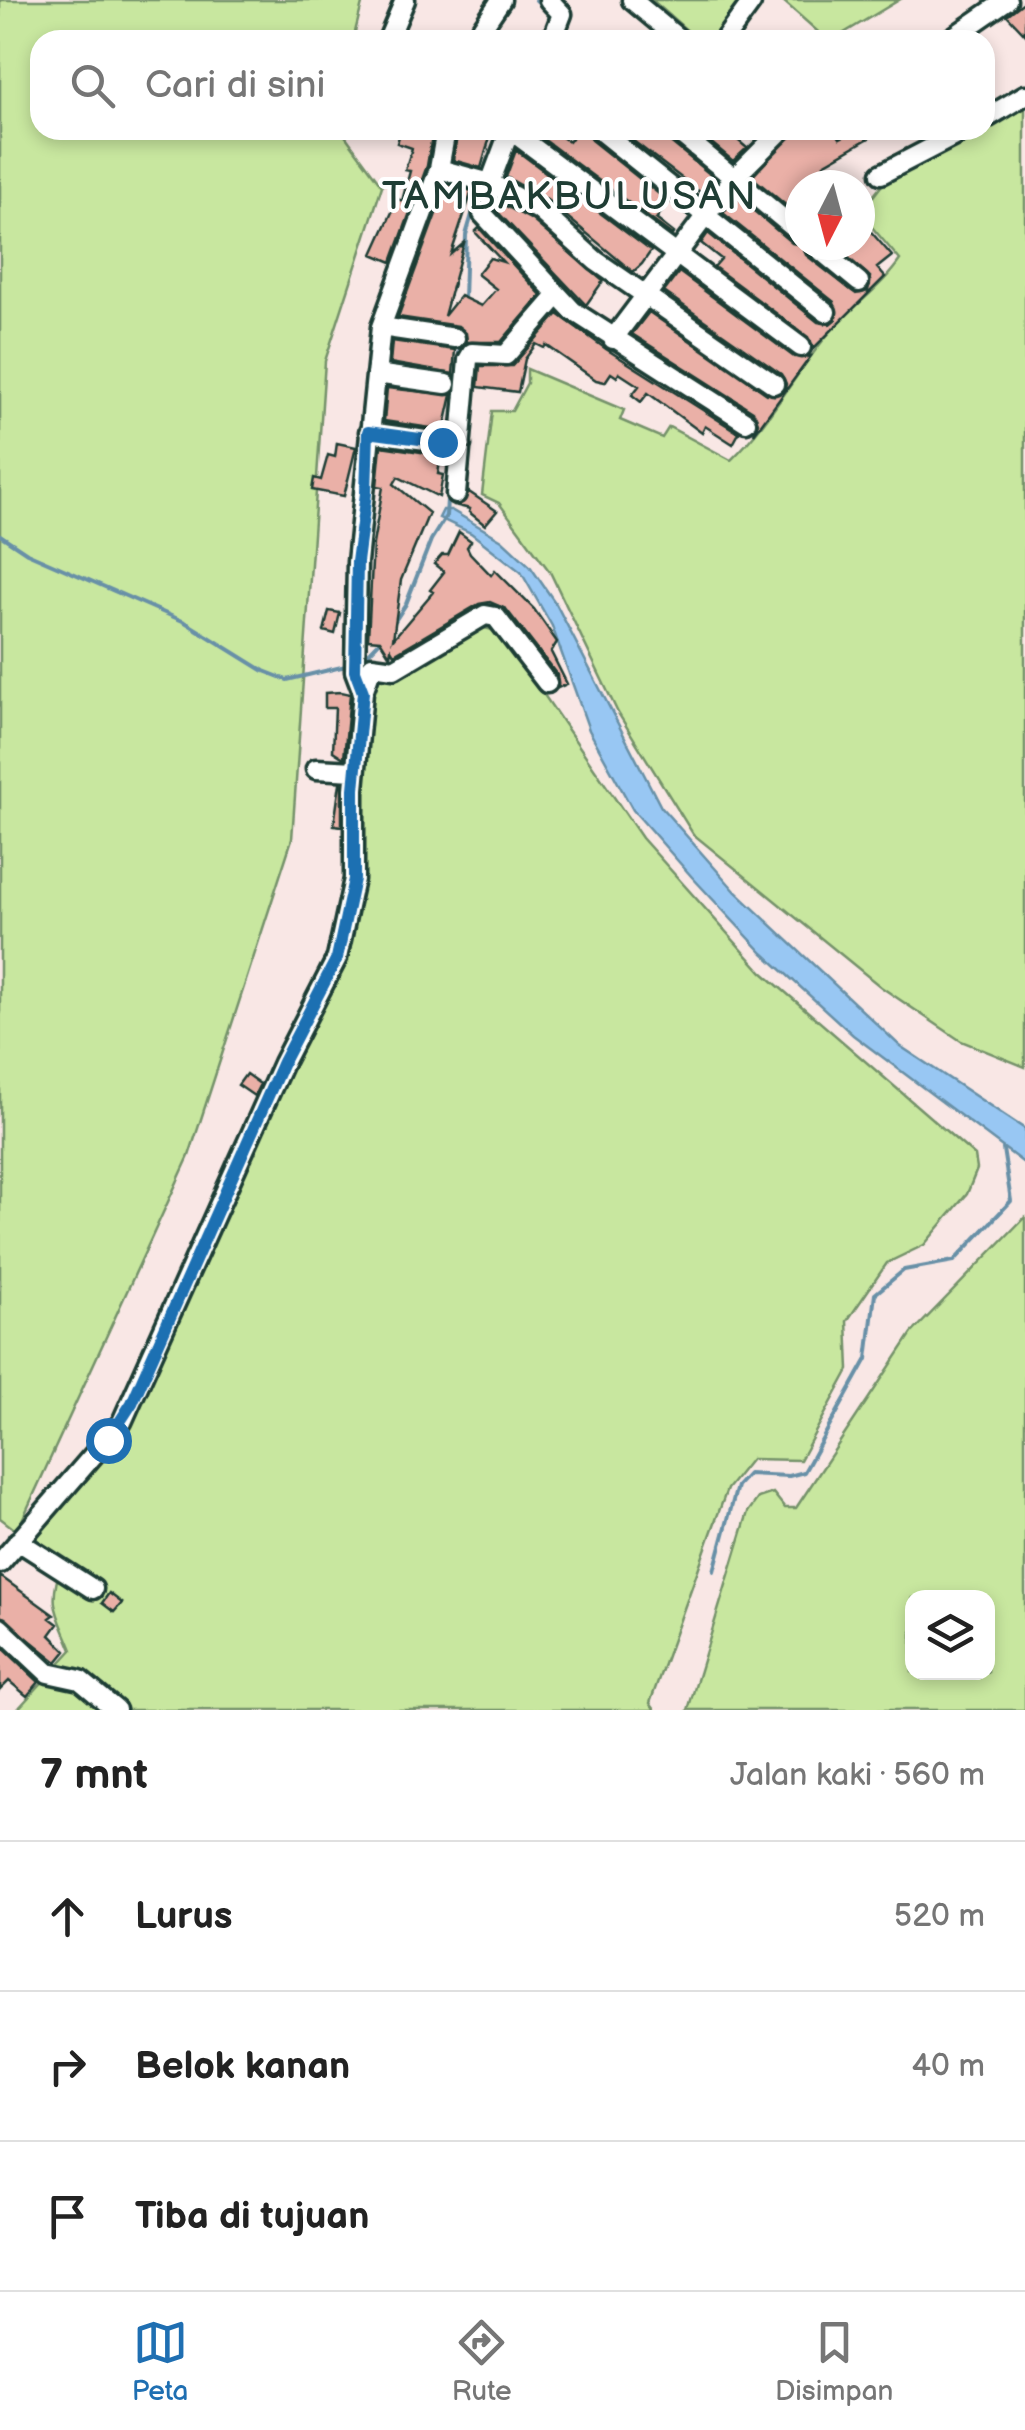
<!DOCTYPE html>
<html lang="id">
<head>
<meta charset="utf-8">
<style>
	body { margin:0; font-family:"Balsamiq Sans",sans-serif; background:#f6f6f6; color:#222 }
	.controls { position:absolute; right:30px; bottom:30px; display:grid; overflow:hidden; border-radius:20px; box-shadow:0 5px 15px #0003 }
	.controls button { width:90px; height:90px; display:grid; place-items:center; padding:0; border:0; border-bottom:2px solid #e0e0e0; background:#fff; color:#222; font:50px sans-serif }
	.compass { position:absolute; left:785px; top:170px; width:90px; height:90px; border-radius:50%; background:#fff; box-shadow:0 5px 15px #0003; rotate:186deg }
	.stop { position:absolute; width:30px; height:30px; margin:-22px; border:8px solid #1f6fb2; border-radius:50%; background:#fff }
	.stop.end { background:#1f6fb2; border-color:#fff; box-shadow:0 2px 10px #0008 }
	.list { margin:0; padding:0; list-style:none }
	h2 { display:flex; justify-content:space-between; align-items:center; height:130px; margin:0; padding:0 40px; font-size:42px }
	h2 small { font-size:32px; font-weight:400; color:#767676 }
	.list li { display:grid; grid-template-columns:65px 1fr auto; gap:30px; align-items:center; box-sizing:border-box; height:150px; padding:0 40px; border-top:2px solid #e0e0e0 }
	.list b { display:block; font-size:38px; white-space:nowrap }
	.list em { font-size:32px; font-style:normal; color:#767676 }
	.icon { flex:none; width:55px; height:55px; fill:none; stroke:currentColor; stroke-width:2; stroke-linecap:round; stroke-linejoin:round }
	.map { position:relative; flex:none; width:1025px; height:1710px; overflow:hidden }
	.search { position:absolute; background:#fff; box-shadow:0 5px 15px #0003; left:30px; right:30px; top:30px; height:110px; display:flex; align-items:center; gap:25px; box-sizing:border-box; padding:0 35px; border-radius:30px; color:#767676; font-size:38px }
	.sheet { height:580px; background:#fff }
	nav { display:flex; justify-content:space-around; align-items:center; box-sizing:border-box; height:140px; border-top:2px solid #e0e0e0; background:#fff; font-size:28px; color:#767676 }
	nav a { display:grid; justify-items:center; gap:5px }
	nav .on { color:#1f6fb2 }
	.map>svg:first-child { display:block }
</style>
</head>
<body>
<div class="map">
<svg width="1025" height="1710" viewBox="0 0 1025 1710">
	<rect width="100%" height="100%" fill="#f9e7e5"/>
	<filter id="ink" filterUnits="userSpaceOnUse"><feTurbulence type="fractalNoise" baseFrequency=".01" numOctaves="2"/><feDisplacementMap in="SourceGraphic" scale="20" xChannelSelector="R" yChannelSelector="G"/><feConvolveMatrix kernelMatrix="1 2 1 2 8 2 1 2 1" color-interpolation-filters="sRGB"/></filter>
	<g filter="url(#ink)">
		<!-- green -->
		<path fill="#c8e79f" stroke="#74926a" stroke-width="2.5" fill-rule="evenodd" d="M0 0H363L353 40H40V130H341L382 186 325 361 292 839 189 1156 17 1531 0 1518Z
			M652 0H750L720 40H698Z
			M782 0H899L834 39 825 38Z
			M1025 97V1067L961 1041 881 987 693 834 618 713 550 572 499 503 482 495 492 411H512L527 383V369L624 410 620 420 662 438 669 427 731 460C771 422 795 373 830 332 853 306 881 288 900 260L860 213 889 176 971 130H985V121Z
			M476 626 501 632 642 838 762 972 975 1156 977 1169 967 1194 924 1245 887 1263 847 1321 849 1370 800 1460 751 1459 727 1489 650 1703 655 1710H17L72 1650C57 1612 47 1605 62 1564L29 1540 123 1436 236 1178 333 980 374 672Z
			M1025 1217V1710H688L748 1512 758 1498 773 1493 785 1508H796L912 1333ZM912 1598H988V1672H912Z"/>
		<!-- water -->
		<path fill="#98c7f3" stroke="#6890a7" stroke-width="2.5" d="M443 510H451L502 540 530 566 556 604 661 807 736 892 900 1046 1025 1129V1164L853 1035 763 953 692 877 633 810 589 730 552 626 521 572 471 533 439 518Z"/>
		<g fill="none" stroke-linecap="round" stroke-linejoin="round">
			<!-- stream -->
			<path stroke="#6890a7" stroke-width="4" d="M536 0 549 12 550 25
				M490 159 500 130
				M464 300 466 235 480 187
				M451 439 460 344
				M0 535 27 553 185 622 264 671 287 680 350 665
				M395 621 406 604 431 540 446 516 450 449
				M360 662 384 637
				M714 1571 737 1486 748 1474 789 1476 804 1472 867 1359 875 1294 904 1270 954 1261 1011 1201 1003 1149"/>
		</g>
		<!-- building -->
		<path fill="#eab0a7" stroke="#1f3d34" stroke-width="2.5" d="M1025 1V34L1007 15Z
			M401 130H433L427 166 392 262 373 254 398 199 402 201 410 171 405 170 412 148 397 143Z
			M458 130H492L481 168 453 160Z
			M531 130H552L569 142 578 130H587L591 140 669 202 656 219 674 233 672 235Z
			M619 130H664L668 140 717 180 705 196Z
			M696 130H726L747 148 733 161Z
			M794 130H835L840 138 856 130H883L824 164 838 185H800V217L752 177Z
			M516 150 651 251 642 264 633 272 547 200 506 177Z
			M447 184 472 191 451 254 464 243 444 316 460 296 481 306 496 289 477 274 490 258 503 262 475 232 479 228 541 295 501 342H467L466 333 458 326 398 317Z
			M487 196 532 220 603 281 586 305 492 206 483 202Z
			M736 196 792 243 802 245 806 255 856 294 868 291 870 277 834 245H860V219L892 256 877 268 885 277 813 349 808 337 714 267 721 259 701 243 708 233 818 322 830 324 836 319 834 302 723 213Z
			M679 272 794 357 811 356 754 434 758 422 753 411 632 334 649 312 767 394 784 392 786 384 781 374 664 292Z
			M558 314 606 349 739 433 733 444 705 426 702 433 648 393 641 402 632 395 639 386 619 373 617 377 611 373 605 382 596 380 546 345 544 348 536 344 525 359 518 392 478 387 480 366H512Z
			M392 341 455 350 453 374 390 363Z
			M387 388 452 395 444 430 384 421Z
			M337 443 356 447 344 496 312 490 314 478 321 480 328 455 335 457Z
			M381 446 441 455 438 474 443 475 439 497 398 477 394 484 429 513 401 580 393 639 433 592 430 590 444 572 434 564 442 555H448L459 532 471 541 467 547 470 553 491 575 495 570 534 609 557 642 551 652 567 684 558 688 557 675 506 609 490 602 479 604 394 654 391 649 390 656 380 640 368 639 373 544 383 487 377 486Z
			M469 492 497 511 485 525 469 512 470 509 458 506Z
			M329 611 340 613 335 634 324 631Z
			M341 692 350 694 344 758 333 751 335 708H325V693Z
			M340 783H342V826L334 825Z
			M246 1074 260 1084 254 1096 238 1085Z
			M0 1576 54 1615 50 1618 58 1624 50 1635 66 1651 57 1662 0 1616Z
			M109 1593 122 1603 114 1612 102 1603Z
			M0 1645 39 1682 27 1696 9 1681 0 1690Z"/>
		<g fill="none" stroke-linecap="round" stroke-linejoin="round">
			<defs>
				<path id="minor" d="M549 0 562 14 552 40
					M632 0 680 40
					M388 40 405 0
					M474 40 501 0
					M724 40 751 3
					M949 40 1007 0
					M985 119 1025 95
					M599 130 826 312
					M676 130 800 233
					M439 169 490 183 539 210 596 261 774 384
					M881 174 966 130
					M490 183 510 130 801 347
					M483 214 573 311 746 422
					M814 245 859 282
					M381 327 455 338
					M613 339 734 178 782 130
					M376 374 446 384
					M369 432 461 445
					M456 494 468 360 472 353 506 355 558 295
					M363 692 372 666 394 669 485 615 496 617 547 683
					M316 769 355 771
					M18 1541 93 1589
					M0 1563 122 1422 283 1063 337 958 354 879V789L363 692 355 671 357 562 381 327 439 169 446 130
					M0 1628 48 1673 80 1680 116 1710"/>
			</defs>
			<!-- minor casing -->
			<use href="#minor" stroke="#1f3d34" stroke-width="25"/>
			<!-- minor -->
			<use href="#minor" stroke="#fff" stroke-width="18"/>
		</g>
	</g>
	<g fill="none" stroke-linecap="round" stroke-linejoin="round" filter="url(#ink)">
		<!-- route -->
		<path stroke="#1f6fb2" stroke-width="12" d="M108 1440 132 1403 283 1062 337 958 354 879V789L363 692 355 671 357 562 366 493 368 432 442 442"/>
	</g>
	<g text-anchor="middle" stroke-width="8" stroke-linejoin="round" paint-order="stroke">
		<!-- quarter labels -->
		<g font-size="40" letter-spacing="2.5" fill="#1f3d34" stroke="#fff">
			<text x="570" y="209">TAMBAKBULUSAN</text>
		</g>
	</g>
</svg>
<div class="controls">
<button><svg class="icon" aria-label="layers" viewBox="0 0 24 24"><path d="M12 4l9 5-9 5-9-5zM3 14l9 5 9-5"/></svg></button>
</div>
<svg class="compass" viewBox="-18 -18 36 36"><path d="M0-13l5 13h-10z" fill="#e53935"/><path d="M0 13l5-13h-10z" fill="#767676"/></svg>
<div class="stop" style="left:108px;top:1440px"></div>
<div class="stop end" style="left:442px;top:442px"></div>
<div class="search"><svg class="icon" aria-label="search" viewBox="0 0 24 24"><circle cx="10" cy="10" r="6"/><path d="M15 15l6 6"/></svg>Cari di sini</div>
</div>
<section class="sheet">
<h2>7 mnt<small>Jalan kaki · 560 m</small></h2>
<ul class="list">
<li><svg class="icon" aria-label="ahead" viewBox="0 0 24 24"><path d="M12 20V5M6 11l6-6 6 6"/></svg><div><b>Lurus</b></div><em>520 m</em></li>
<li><svg class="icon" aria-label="right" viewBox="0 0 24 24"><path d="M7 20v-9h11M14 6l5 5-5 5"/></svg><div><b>Belok kanan</b></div><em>40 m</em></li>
<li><svg class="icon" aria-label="arrive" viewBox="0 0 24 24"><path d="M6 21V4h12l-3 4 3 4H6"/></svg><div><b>Tiba di tujuan</b></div></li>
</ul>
</section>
<nav>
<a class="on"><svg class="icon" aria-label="map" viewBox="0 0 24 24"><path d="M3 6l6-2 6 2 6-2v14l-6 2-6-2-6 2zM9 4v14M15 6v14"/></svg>Peta</a>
<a><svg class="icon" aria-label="directions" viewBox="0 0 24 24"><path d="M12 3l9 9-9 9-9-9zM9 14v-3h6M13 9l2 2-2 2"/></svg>Rute</a>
<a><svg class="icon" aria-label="saved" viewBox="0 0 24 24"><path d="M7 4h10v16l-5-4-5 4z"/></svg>Disimpan</a>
</nav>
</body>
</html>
